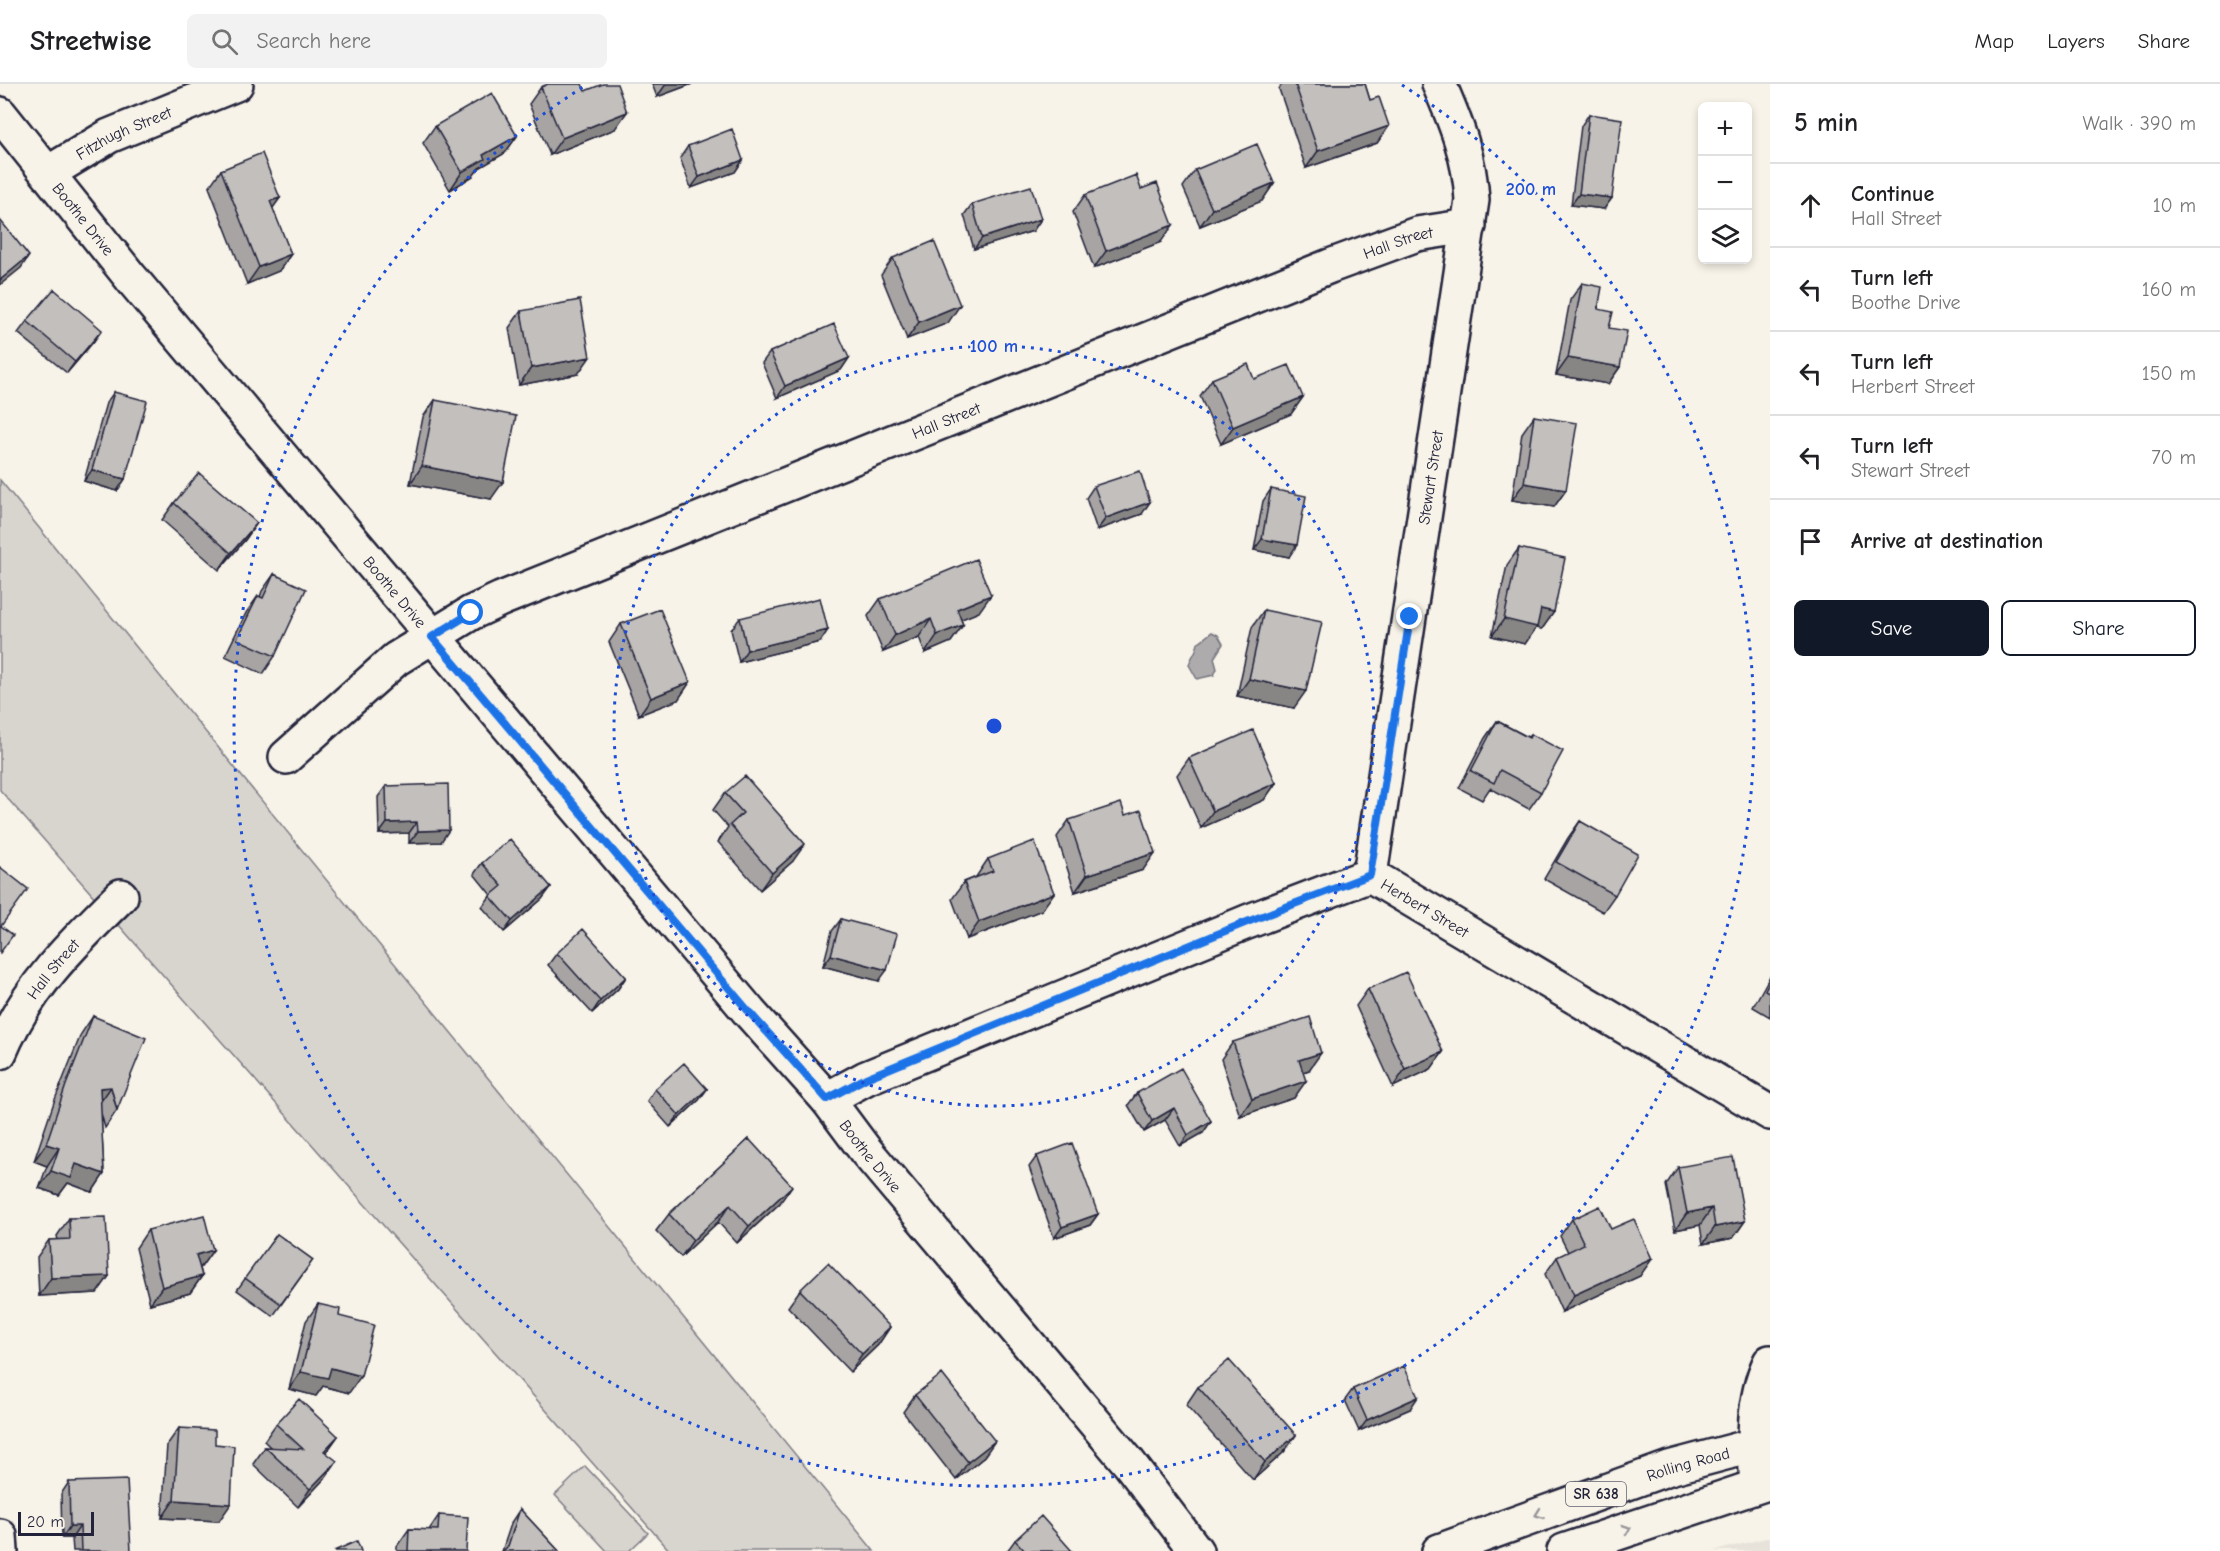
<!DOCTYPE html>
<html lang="en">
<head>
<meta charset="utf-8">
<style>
	body { margin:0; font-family:"Comic Neue",sans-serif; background:#f2f2f2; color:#202124 }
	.controls { position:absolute; right:18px; top:18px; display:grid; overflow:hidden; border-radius:9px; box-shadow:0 3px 9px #0003 }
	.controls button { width:54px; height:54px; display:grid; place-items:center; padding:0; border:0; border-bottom:2px solid #e0e0e0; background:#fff; color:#202124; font:30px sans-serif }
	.scale { position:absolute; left:18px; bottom:15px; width:76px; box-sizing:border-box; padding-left:6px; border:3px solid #22223b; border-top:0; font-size:16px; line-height:21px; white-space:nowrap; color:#22223b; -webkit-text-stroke:4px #f7f3e8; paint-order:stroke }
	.stop { position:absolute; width:18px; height:18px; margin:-14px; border:4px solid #1a73e8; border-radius:50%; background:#fff }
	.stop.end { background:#1a73e8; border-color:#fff; box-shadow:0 2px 6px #0008 }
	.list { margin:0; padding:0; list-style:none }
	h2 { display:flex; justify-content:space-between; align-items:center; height:78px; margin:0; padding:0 24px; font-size:26px }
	h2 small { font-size:20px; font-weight:400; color:#757577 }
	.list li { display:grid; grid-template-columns:39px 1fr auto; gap:18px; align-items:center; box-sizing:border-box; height:84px; padding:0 24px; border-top:2px solid #e0e0e0 }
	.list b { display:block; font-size:22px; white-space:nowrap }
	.list p { margin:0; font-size:20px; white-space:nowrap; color:#757577 }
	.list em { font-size:20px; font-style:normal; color:#757577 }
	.actions { display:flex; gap:12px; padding:18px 24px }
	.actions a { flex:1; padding:14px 0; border:2px solid #111827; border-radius:9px; text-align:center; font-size:21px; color:#111827 }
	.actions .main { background:#111827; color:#fff }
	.icon { flex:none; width:33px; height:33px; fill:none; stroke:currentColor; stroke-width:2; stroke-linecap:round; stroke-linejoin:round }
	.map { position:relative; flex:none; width:1770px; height:1467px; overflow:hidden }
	header { display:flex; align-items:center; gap:36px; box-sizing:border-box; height:84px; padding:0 30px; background:#fff; border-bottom:2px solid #e0e0e0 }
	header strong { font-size:28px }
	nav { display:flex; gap:33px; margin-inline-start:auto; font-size:21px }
	.search { width:420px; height:54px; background:#f2f2f2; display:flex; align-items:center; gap:15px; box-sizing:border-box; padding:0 21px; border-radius:9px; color:#757577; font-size:22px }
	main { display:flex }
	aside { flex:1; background:#fff }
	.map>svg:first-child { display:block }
</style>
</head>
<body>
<header>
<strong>Streetwise</strong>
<div class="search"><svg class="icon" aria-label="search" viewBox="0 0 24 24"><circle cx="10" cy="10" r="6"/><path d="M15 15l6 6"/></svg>Search here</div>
<nav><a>Map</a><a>Layers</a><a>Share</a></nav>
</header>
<main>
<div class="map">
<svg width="1770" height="1467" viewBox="0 0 1770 1467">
	<rect width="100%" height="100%" fill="#f7f3e8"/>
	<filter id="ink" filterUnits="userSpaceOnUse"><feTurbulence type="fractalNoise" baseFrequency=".0167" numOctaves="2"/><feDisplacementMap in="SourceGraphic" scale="12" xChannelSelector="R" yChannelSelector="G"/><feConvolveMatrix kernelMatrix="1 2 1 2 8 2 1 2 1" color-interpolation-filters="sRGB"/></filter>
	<g filter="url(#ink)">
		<!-- built -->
		<path fill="#e7e3db" d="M1770 1453V1467H1714Z"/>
		<!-- green -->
		<path fill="#d8d5cf" stroke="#7d7c85" stroke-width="1.5" d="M0 396 874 1467H670L0 706Z
			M585 1382 648 1449 629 1467H607L555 1411Z"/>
		<!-- water -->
		<path fill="#aeabad" stroke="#76747f" stroke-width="1.5" d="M1212 548 1218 551 1223 560 1214 574 1217 585 1214 591 1197 595 1189 581C1191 572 1197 568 1198 559Z"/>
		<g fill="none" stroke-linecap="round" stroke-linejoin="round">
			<defs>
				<g id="minor">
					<path id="s1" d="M0 30 131 194 750 929 827 1015 865 1066 1129 1379 1196 1467"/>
					<path id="s2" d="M48 89 109 52 236 0"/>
					<path id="s3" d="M286 673 396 575 471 529 501 515 1330 182 1417 150 1469 142"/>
					<path id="s4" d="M1370 791 1472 116C1470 74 1456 39 1439 0"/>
					<path id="s5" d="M1370 791 1770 1029"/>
					<path id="s6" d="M0 968C26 905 73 859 121 812"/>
					<path d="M827 1015 866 994 1247 838 1370 791"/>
					<path d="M1757 1401C1754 1360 1752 1316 1770 1278"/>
					<path d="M0 1452 1 1467"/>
				</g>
				<g id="major">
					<path id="s7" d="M1439 1467 1669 1384 1770 1357"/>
					<path d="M1564 1467 1770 1398"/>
				</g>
			</defs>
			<!-- minor casing -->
			<use href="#minor" stroke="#22223b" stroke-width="38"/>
			<!-- major casing -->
			<use href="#major" stroke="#22223b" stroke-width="38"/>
			<!-- minor -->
			<use href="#minor" stroke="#f7f3e8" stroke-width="33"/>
			<!-- major -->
			<use href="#major" stroke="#f7f3e8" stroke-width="33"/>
		</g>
		<!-- wall -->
		<path fill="#a7a4a3" stroke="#22223b" stroke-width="1.5" d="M652 0H692L657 13Z
			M1282 0H1365L1370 16 1389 42 1377 59 1306 84 1279 5Z
			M541 3 585 7 615 45 550 71 529 20Z
			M1589 30 1612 114 1604 125 1571 121 1581 42Z
			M435 42 517 52 505 69 479 84 473 92 450 106 423 59Z
			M688 62 743 76 735 88 691 104 680 74Z
			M221 86 280 114 272 124 291 170 279 187 247 200 209 103Z
			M1195 86 1274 99 1262 117 1200 142 1183 103Z
			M1141 105 1161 158 1094 184 1073 128 1085 111Z
			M972 120 1041 135 1033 147 974 165 964 131Z
			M893 174 948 239 907 255 881 191Z
			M1582 199 1609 244 1620 283 1608 300 1556 291 1570 216Z
			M521 227 578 290 519 301 509 244Z
			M27 237 94 257 67 289 18 249Z
			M770 268 849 274 841 286 777 314 762 279Z
			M1212 295H1254L1303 313 1291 330 1221 360 1200 312Z
			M114 308 125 395 117 407 84 397 106 319Z
			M435 316 491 415 410 400 423 333Z
			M1534 332 1566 406 1554 423 1512 416 1522 349Z
			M1094 402 1142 430 1097 446 1086 414Z
			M1271 405 1289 473 1254 466 1263 417Z
			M174 419 257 439 245 456 219 486 162 436Z
			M1519 464 1554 528 1542 545 1536 544 1525 560 1492 552 1507 481Z
			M274 490 275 572 263 590 225 572 246 529 258 512 260 513 262 507Z
			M880 515 979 528 961 535 963 541 951 558 925 569 919 553 883 568 868 532Z
			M1264 526 1294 624 1237 612 1252 543Z
			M740 534 820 558 739 578 731 546Z
			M621 540 690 598 678 616 639 631 609 558Z
			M1497 637 1528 653 1531 650 1541 708 1529 725 1490 704 1482 716 1459 704 1485 654Z
			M1189 674 1276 699 1264 716 1201 744 1177 691Z
			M386 702 441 758 409 759V749L379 750 378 713Z
			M725 709 793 777 760 806 718 758 728 743 713 726Z
			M1069 736 1143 786 1075 808 1057 753Z
			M1580 737 1615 811 1603 828 1544 795 1568 754Z
			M988 775 1042 826 967 855 952 815 964 798 976 793Z
			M482 779 551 803 542 815 504 848 482 823 491 811 474 790Z
			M841 835 879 897 823 882 832 847Z
			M557 869 626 893 618 905 592 929 548 881Z
			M1770 892V933L1753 923Z
			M1368 905 1443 968 1431 985 1393 1003 1356 922Z
			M93 932 117 1026 105 1044 101 1029 104 1090 92 1108 68 1099 59 1111 39 1104 47 1082 34 1077 54 1018 81 950Z
			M1233 958 1309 986 1303 988 1294 1014 1240 1032 1221 975Z
			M655 1005H707L699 1016 670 1043 647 1017Z
			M1137 1009 1211 1037 1203 1049 1180 1062 1165 1036 1144 1048 1128 1021Z
			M749 1055 780 1119 737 1159 718 1138 681 1173 656 1147 669 1130Z
			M1037 1072 1098 1130 1090 1141 1054 1154 1029 1083Z
			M1678 1083 1745 1137 1733 1154 1703 1160 1700 1141 1675 1146 1666 1101Z
			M69 1134 109 1192 97 1209 39 1212 37 1173 49 1156H58L57 1152Z
			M1572 1135 1611 1145 1640 1192 1562 1228 1545 1190 1557 1173 1568 1168 1560 1152Z
			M148 1146 213 1166 201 1183 200 1184 202 1192 190 1209 150 1220 136 1164Z
			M277 1150 313 1176 273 1232 237 1206Z
			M800 1206 890 1243 878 1261 850 1288 788 1223Z
			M318 1220 339 1232 349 1309 323 1302 316 1312 289 1305 306 1237Z
			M1198 1303 1296 1351 1284 1368 1253 1396 1186 1321Z
			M1353 1305 1410 1325 1359 1347 1345 1316Z
			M915 1311 983 1374 956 1396 903 1328Z
			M276 1340 338 1352 326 1368 325 1394 298 1423 253 1380 265 1363 271 1364 264 1357Z
			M179 1344 215 1360 219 1437 162 1434 167 1361Z
			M69 1398 131 1467H73L72 1454H62L61 1410Z
			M520 1425 559 1467H502L512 1437Z
			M439 1431 466 1467H397V1462L409 1445 429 1446Z
			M1015 1456 1072 1467H1007Z"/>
		<!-- shaded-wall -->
		<path fill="#888684" stroke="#22223b" stroke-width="1.5" d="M666 0H692L657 13Z
			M627 28 615 45 550 71 562 54Z
			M1389 42 1377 59 1306 84 1318 67Z
			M517 52 505 69 479 84 473 92 450 106 462 88 483 71Z
			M743 76 735 88 691 104 699 93Z
			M1274 99 1262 117 1200 142 1212 125Z
			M1579 110 1612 114 1604 125 1571 121Z
			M280 114 268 131 270 117Z
			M1041 135 1033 147 974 165 982 154Z
			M1173 141 1161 158 1094 184 1106 167Z
			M291 170 279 187 247 200 259 183Z
			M29 172 21 184 0 201V196Z
			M960 221 948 239 907 255 919 238Z
			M102 246 94 257 67 289 75 278Z
			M590 273 578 290 519 301 531 284Z
			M849 274 841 286 777 314 785 302Z
			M1568 274 1620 283 1608 300 1556 291Z
			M1303 313 1291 330 1221 360 1233 343Z
			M422 382 503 398 491 415 410 400Z
			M92 386 125 395 117 407 84 397Z
			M1524 399 1566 406 1554 423 1512 416Z
			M1150 418 1142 430 1097 446 1106 434Z
			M257 439 245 456 219 486 231 469Z
			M1262 455 1297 461 1289 473 1254 466Z
			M991 511 979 528 945 542 957 525Z
			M1541 525 1554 528 1542 545 1536 544 1525 560 1492 552 1504 535Z
			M931 535 919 553 883 568 895 551Z
			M963 541 951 558 925 569 937 551Z
			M828 546 820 558 739 578 747 566Z
			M1249 595 1306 607 1294 624 1237 612Z
			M690 598 678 616 639 631 651 614Z
			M1276 699 1264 716 1201 744 1213 727Z
			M417 738 409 749 379 750 387 739Z
			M449 746 441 758 409 759 418 747Z
			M805 760 793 777 760 806 772 789Z
			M1155 769 1143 786 1075 808 1087 791Z
			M551 803 542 815 504 848 512 837Z
			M1054 809 1042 826 967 855 979 838Z
			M831 871 887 886 879 897 823 882Z
			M626 893 618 905 592 929 600 917Z
			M1443 968 1431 985 1393 1003 1405 985Z
			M1321 969 1309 986 1287 993 1299 976Z
			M1306 997 1294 1014 1240 1032 1252 1015Z
			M111 1003 99 1020 100 1004Z
			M707 1005 699 1016 670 1043 679 1031Z
			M1174 1024 1165 1036 1144 1048 1152 1037Z
			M1211 1037 1203 1049 1180 1062 1188 1051Z
			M46 1060 59 1064 47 1082 34 1077Z
			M76 1080 104 1090 92 1108 68 1099 59 1111 39 1104 51 1087Z
			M792 1102 780 1119 737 1159 749 1142Z
			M730 1121 718 1138 681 1173 693 1156Z
			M1712 1124 1700 1141 1675 1146 1687 1129Z
			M1098 1130 1090 1141 1054 1154 1062 1143Z
			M1745 1137 1733 1154 1703 1160 1715 1143Z
			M213 1166 201 1183 184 1188 196 1171Z
			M1652 1175 1640 1192 1562 1228 1574 1211Z
			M109 1192 97 1209 39 1212 51 1194Z
			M202 1192 190 1209 150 1220 162 1203Z
			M890 1243 878 1261 850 1288 862 1270Z
			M331 1284 361 1292 349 1309 323 1302 316 1312 289 1305 301 1288Z
			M1418 1313 1410 1325 1359 1347 1367 1336Z
			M1296 1351 1284 1368 1253 1396 1265 1378Z
			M338 1352 326 1369 324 1367Z
			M995 1357 983 1374 956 1396 968 1378Z
			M337 1377 325 1394 298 1423 310 1405Z
			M174 1416 231 1420 219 1437 162 1434Z
			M70 1442H80L72 1454H62Z"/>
		<!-- building -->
		<path fill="#c2bfbd" stroke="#22223b" stroke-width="1.5" d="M548 0H582L585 7 603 0H617L627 28 562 54 541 3Z
			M1295 0H1365L1370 16 1379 13 1389 42 1318 67Z
			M492 9 517 52 483 71 485 75 462 88 435 42Z
			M1589 30 1622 35 1612 114 1579 110Z
			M732 45 743 76 699 93 688 62Z
			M1257 60 1274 99 1212 125 1195 86Z
			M262 69 280 114 270 117 291 170 259 183 221 86Z
			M1136 91 1141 105 1157 99 1173 141 1106 167 1085 111Z
			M1031 102 1041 135 982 154 972 120Z
			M0 136 29 172 0 196Z
			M934 157 960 221 919 238 893 174Z
			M1582 199 1602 203 1598 225 1613 228 1609 244 1627 247 1620 283 1568 274Z
			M54 205 102 246 75 278 27 237Z
			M580 216 590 273 531 284 521 227Z
			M834 240 849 274 785 302 770 268Z
			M1248 280 1254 295 1289 281 1303 313 1233 343 1212 295Z
			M114 308 147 317 125 395 92 386Z
			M435 316 516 332 503 398 422 382Z
			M1534 332 1577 339 1566 406 1524 399Z
			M1140 387 1150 418 1106 434 1094 402Z
			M199 389 257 439 231 469 174 419Z
			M1271 405 1306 412 1297 461 1262 455Z
			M1519 464 1565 474 1554 528 1541 525 1537 543 1504 535Z
			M976 475 991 511 957 525 963 541 937 551 931 535 895 551 880 515Z
			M274 490 306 505 275 572 237 555 258 512 263 514Z
			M820 514 828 546 747 566 740 534Z
			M660 525 690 598 651 614 621 540Z
			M1264 526 1322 538 1306 607 1249 595Z
			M1497 637 1529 654 1531 650 1563 667 1541 708 1500 686 1494 699 1471 687Z
			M1253 646 1276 699 1213 727 1189 674Z
			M745 692 805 760 772 789 730 741 743 729 725 709Z
			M448 700 449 746 418 747 417 738 387 739 386 702Z
			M1121 719 1125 731 1141 726 1155 769 1087 791 1069 736Z
			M1580 737 1638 770 1615 811 1556 778Z
			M510 755 551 803 512 837 490 812 502 802 482 779Z
			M1034 757 1054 809 979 838 964 798 993 787 988 775Z
			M0 783 28 805 1 842 13 851 0 869Z
			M841 835 897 850 887 886 831 871Z
			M583 845 626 893 600 917 557 869Z
			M1406 888 1443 968 1405 985 1368 905Z
			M1770 896V909L1765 906Z
			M93 932 146 954 117 1026 111 1003 100 1004 104 1090 76 1080 71 1094 51 1087 59 1064 46 1060 66 1001Z
			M1310 933 1321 969 1299 976 1306 997 1252 1015 1233 958Z
			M684 979 707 1005 679 1031 655 1005Z
			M1181 984 1211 1037 1188 1051 1174 1024 1152 1037 1137 1009Z
			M749 1055 792 1102 749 1142 730 1121 693 1156 669 1130Z
			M1072 1059 1098 1130 1062 1143 1037 1072Z
			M1733 1073 1745 1137 1715 1143 1712 1124 1687 1129 1678 1083Z
			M1600 1122 1611 1145 1634 1135 1652 1175 1574 1211 1557 1173 1584 1160 1572 1135Z
			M204 1131 213 1166 196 1171 202 1192 162 1203 148 1146Z
			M106 1133 109 1192 51 1194 49 1156 70 1155 69 1134Z
			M277 1150 313 1176 281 1220 245 1194Z
			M828 1179 890 1243 862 1270 800 1206Z
			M318 1220 340 1225 339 1232 374 1241 361 1292 331 1284 328 1294 301 1288Z
			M1229 1276 1296 1351 1265 1378 1198 1303Z
			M1404 1282 1418 1313 1367 1336 1353 1305Z
			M942 1290 995 1357 968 1378 915 1311Z
			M299 1315 338 1352 324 1367 337 1377 310 1405 265 1363 303 1365 276 1340Z
			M179 1344 215 1346V1360L234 1362 231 1420 174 1416Z
			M127 1396 131 1467H81L80 1442H70L69 1398Z
			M520 1425 559 1467H503L508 1462Z
			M439 1431 468 1433 466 1467H408L409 1445 438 1446Z
			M1041 1432 1072 1467H1025L1015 1456Z
			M357 1457 361 1467H334Z"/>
		<!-- one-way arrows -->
		<defs><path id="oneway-chevron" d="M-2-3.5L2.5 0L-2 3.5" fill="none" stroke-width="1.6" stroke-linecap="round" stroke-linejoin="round" transform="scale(1.5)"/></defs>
		<g stroke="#97959a">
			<use href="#oneway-chevron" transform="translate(1539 1430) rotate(160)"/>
			<use href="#oneway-chevron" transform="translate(1627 1445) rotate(-19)"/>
		</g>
	</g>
	<g fill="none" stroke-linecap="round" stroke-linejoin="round" filter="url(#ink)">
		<!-- route -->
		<path stroke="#1a73e8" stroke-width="8" d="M471 529 432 553 750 929 827 1015 866 994 1247 838 1370 791 1410 533"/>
	</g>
	<!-- distance rings -->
	<g fill="none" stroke="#1d4ed8" stroke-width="3" stroke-dasharray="3 6">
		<circle cx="994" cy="642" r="380"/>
		<path d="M1402 1A760 760 0 1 1 586 1"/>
	</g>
	<g text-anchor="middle" stroke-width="5" stroke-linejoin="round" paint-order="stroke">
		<!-- shield labels -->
		<rect fill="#f7f3e8" stroke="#62616f" stroke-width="1.5" x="1566" y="1398" width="60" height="24" rx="4.5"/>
		<g font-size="15" font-weight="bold" fill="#22223b">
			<text x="1596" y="1415">SR 638</text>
		</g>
		<!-- street labels -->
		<g font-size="16" fill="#22223b" stroke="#f7f3e8">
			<text dy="6" stroke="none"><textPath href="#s2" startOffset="86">Fitzhugh Street</textPath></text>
			<text dy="6" stroke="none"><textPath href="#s1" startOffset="134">Boothe Drive</textPath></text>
			<text dy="6" stroke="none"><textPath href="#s3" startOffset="1234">Hall Street</textPath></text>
			<text dy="6" stroke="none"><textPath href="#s3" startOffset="748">Hall Street</textPath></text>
			<text dy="6" stroke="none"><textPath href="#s4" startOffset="402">Stewart Street</textPath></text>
			<text dy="6" stroke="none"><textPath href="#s1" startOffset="620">Boothe Drive</textPath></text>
			<text dy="6" stroke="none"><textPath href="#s5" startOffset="64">Herbert Street</textPath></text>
			<text dy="6" stroke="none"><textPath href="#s6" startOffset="99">Hall Street</textPath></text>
			<text dy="6" stroke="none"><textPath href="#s1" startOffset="1358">Boothe Drive</textPath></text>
			<text dy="6" stroke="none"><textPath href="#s7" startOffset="264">Rolling Road</textPath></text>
		</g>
	</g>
	<circle cx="994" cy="642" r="9" fill="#1d4ed8" stroke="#f7f3e8" stroke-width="3"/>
	<g font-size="18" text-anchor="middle" font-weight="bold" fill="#1d4ed8" stroke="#f7f3e8" stroke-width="5" stroke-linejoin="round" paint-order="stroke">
		<text x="1531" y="111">200 m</text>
		<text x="994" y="268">100 m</text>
	</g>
</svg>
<div class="controls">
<button>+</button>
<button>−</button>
<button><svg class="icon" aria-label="layers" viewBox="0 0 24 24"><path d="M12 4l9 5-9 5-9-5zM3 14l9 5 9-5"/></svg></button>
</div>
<div class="scale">20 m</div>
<div class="stop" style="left:471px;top:529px"></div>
<div class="stop end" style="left:1410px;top:533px"></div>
</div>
<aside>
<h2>5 min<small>Walk · 390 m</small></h2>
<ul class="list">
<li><svg class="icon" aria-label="ahead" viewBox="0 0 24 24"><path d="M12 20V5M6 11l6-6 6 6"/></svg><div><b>Continue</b><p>Hall Street</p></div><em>10 m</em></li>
<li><svg class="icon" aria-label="left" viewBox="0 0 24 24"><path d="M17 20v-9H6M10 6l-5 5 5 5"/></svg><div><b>Turn left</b><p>Boothe Drive</p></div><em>160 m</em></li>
<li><svg class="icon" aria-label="left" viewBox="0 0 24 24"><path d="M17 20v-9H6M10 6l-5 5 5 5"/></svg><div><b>Turn left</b><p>Herbert Street</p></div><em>150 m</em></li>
<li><svg class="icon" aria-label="left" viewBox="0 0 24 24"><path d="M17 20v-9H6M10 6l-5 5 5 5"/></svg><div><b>Turn left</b><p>Stewart Street</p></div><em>70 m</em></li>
<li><svg class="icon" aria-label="arrive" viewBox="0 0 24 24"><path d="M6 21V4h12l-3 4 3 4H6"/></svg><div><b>Arrive at destination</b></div></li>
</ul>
<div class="actions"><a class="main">Save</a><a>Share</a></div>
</aside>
</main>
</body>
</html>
